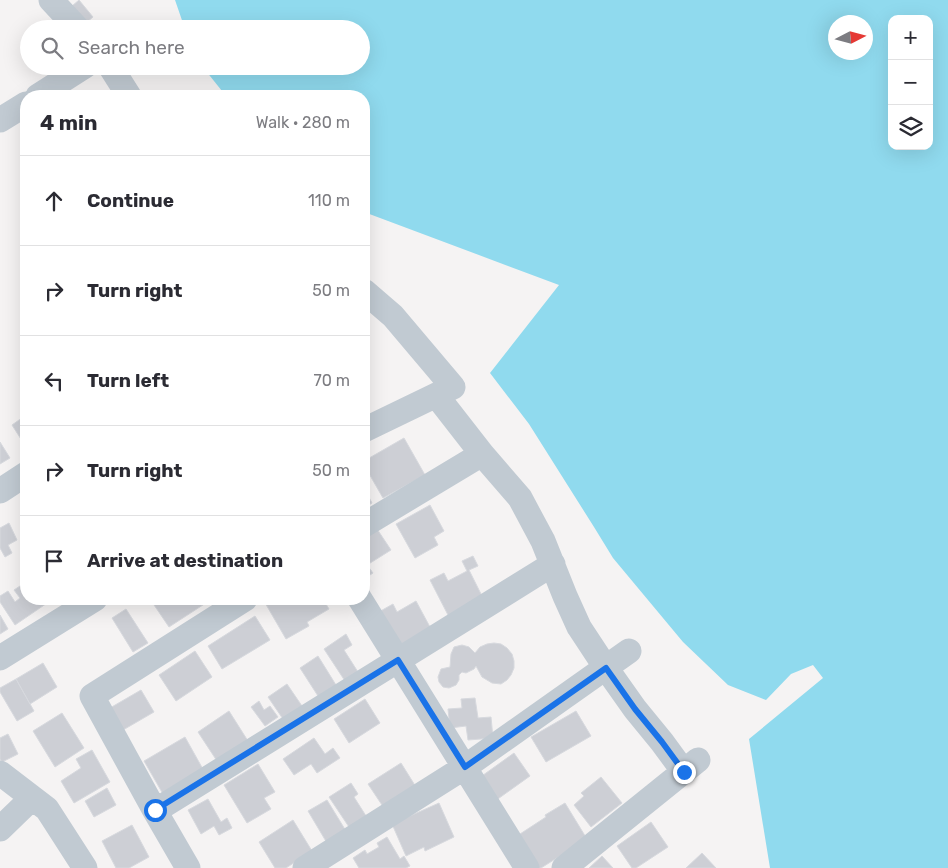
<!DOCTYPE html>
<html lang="en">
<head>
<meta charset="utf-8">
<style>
	body { margin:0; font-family:Rubik,sans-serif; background:#f7f7f7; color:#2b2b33 }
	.controls { position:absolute; right:15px; top:15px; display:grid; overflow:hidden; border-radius:10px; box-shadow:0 5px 20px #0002 }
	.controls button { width:45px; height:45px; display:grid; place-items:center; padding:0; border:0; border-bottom:1px solid #e1e1e2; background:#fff; color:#2b2b33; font:25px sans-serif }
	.compass { position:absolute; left:828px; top:15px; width:45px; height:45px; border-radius:50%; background:#fff; box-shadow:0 5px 20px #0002; rotate:84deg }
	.stop { position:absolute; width:15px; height:15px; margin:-11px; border:4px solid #1a73e8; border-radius:50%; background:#fff }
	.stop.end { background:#1a73e8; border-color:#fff; box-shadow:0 1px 5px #0008 }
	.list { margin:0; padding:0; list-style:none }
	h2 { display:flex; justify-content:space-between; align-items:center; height:65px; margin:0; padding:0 20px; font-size:21px }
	h2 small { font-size:16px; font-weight:400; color:#7c7c81 }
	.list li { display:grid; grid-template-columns:32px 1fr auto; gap:15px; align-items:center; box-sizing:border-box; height:90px; padding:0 20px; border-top:1px solid #e1e1e2 }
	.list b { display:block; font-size:19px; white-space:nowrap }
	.list em { font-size:16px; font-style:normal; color:#7c7c81 }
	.icon { flex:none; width:28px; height:28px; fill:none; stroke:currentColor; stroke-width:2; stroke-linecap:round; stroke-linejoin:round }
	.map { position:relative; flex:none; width:948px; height:868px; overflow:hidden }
	.search { position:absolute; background:#fff; box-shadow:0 5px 20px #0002; left:20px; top:20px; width:350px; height:55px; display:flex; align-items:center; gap:12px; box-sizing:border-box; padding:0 18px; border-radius:28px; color:#7c7c81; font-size:19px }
	.panel { position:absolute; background:#fff; box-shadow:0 5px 20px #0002; left:20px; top:90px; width:350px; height:515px; border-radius:20px }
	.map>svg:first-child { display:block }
</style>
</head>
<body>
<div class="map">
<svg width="948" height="868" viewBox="0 0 948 868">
	<rect width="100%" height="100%" fill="#f5f3f3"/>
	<!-- water -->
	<path fill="#90daee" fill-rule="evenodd" d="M175 0H948V868H770L749 739 823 678 813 665 791 674 766 700 728 685 683 642 613 558 594 527 529 424 490 373 559 285 364 212V96H226L202 66H361V29H185ZM892 19H929V146H892ZM836 22H866V52H836Z"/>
	<!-- building -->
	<path fill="#cdcfd5" stroke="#d7d9de" d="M79 0 93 17 86 23 72 6Z
		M26 415V447L12 425Z
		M404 438 425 475 383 498 364 465V461Z
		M0 442 10 458 0 464Z
		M364 488 372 503 364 508Z
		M430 505 444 531 434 537 438 545 415 558 396 524Z
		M9 523 17 540 8 545 12 553 5 557 0 548V528Z
		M377 529 391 550 367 565 373 573 364 579V538Z
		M473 556 478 566 469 570 483 598 448 615 430 580 444 573 448 581 467 571 462 561Z
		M23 584 26 590V599H53L15 625 0 602V596L8 591 15 602 20 598 14 590Z
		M150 599H208L209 601 169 627Z
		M268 599H323L329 609 307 622 309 626 286 639 264 601Z
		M416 601 430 627 397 647 377 613 393 604 397 612Z
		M126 609 148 643 133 652 112 618Z
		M0 615 8 629 0 634Z
		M255 616 270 640 222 669 208 646Z
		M346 634 352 645 344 650 358 672 345 681 324 649Z
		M494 643 501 644 507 648 512 654 514 661V668L511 675 507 680 501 684 492 683 482 677 476 666 474 669 466 673 462 672 459 675V680L456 685 449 688 443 687 439 682 438 677 441 669 450 667 451 654 454 647 462 645 469 647 475 653 480 647 487 644Z
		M195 651 212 677 176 701 159 675Z
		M318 656 336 685 318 696 300 668Z
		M43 663 57 687 30 704 16 679Z
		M16 679 34 711 17 721 0 692V688Z
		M287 684 302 706 283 719 268 697Z
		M141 690 154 712 123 730 110 708Z
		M475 698 478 718 491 717 493 738 468 740 466 726 450 728 448 709 462 708 461 699Z
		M365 699 380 723 349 743 334 719Z
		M259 701 264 710 270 706 278 717 265 726 251 707Z
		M229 711 248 741 217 761 198 732Z
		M576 711 591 736 546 762 531 737Z
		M62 713 84 748 55 767 33 731Z
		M8 734 18 754 2 762 0 759V738Z
		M185 737 204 771 163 794 144 761Z
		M314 738 325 754 333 748 340 758 317 773 311 764 294 775 283 759Z
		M92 750 110 782 74 803 61 781 81 768 76 759Z
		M514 753 530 776 495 801 479 778Z
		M401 763 416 787 384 808 368 784Z
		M258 764 275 792 264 798 271 809 247 823 224 785Z
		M601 777 622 803 591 827 574 805 584 796 581 793Z
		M351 783 358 794 354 797 368 819 351 830 329 797Z
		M107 788 116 805 94 817 85 801Z
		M208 799 221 822 227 818 232 828 219 835 214 826 201 834 188 810Z
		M327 800 346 831 327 843 308 811Z
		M439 803 454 837 425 851 424 847 406 856 392 824Z
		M565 803 587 839 541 868H533L520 834 546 817 545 815Z
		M293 820 312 851 286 868H275L259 842Z
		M651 822 668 847 636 868H632L617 846Z
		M132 825 149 857 129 868H116L102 841Z
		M387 837 400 859 404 856 410 866 406 868H359L353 858 365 850 367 854 379 847 377 843Z
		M702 853 716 868H686Z
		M602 856 613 868H589Z"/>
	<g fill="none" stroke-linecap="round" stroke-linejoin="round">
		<!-- minor -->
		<path stroke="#c1cad2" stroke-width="25" d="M51 0 78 29
			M110 66 129 96
			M38 96 85 66
			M0 120 26 104
			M364 291 393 316 453 387 364 430
			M436 395 482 454 520 498 543 541 565 596 579 627 606 668 635 709 662 742 684 772
			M0 491 26 474
			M364 525 482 454
			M360 599 527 868
			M0 658 95 599
			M0 773 47 809 85 868
			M155 811 553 564
			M0 829 32 798
			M188 868 155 811 92 696 245 599
			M305 868 465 767 629 651
			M564 868 698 760"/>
	</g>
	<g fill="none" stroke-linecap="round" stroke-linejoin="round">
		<!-- route -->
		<path stroke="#1a73e8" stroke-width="6" d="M155 810 398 660 465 767 606 668 635 709 662 742 684 772"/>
	</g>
</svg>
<div class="controls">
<button>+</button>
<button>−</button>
<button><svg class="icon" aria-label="layers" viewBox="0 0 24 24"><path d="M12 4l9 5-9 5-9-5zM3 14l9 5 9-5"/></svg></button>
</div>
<svg class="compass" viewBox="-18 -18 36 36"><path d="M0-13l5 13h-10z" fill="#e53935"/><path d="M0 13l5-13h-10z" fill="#7c7c81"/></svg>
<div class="stop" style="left:155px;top:810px"></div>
<div class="stop end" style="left:684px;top:772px"></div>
<div class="search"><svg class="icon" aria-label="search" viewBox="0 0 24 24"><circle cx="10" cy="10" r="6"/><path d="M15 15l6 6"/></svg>Search here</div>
<section class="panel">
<h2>4 min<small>Walk · 280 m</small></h2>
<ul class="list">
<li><svg class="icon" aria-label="ahead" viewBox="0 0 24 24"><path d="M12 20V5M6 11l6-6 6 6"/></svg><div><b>Continue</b></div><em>110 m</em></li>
<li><svg class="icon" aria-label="right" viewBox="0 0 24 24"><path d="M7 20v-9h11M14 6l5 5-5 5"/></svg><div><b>Turn right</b></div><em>50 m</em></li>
<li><svg class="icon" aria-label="left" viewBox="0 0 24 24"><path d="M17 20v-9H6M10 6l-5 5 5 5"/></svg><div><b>Turn left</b></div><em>70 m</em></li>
<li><svg class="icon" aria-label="right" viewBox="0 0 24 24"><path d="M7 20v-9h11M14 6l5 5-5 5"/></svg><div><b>Turn right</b></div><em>50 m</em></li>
<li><svg class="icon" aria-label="arrive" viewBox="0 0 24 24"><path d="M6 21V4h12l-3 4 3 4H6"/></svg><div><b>Arrive at destination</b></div></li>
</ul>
</section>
</div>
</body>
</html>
